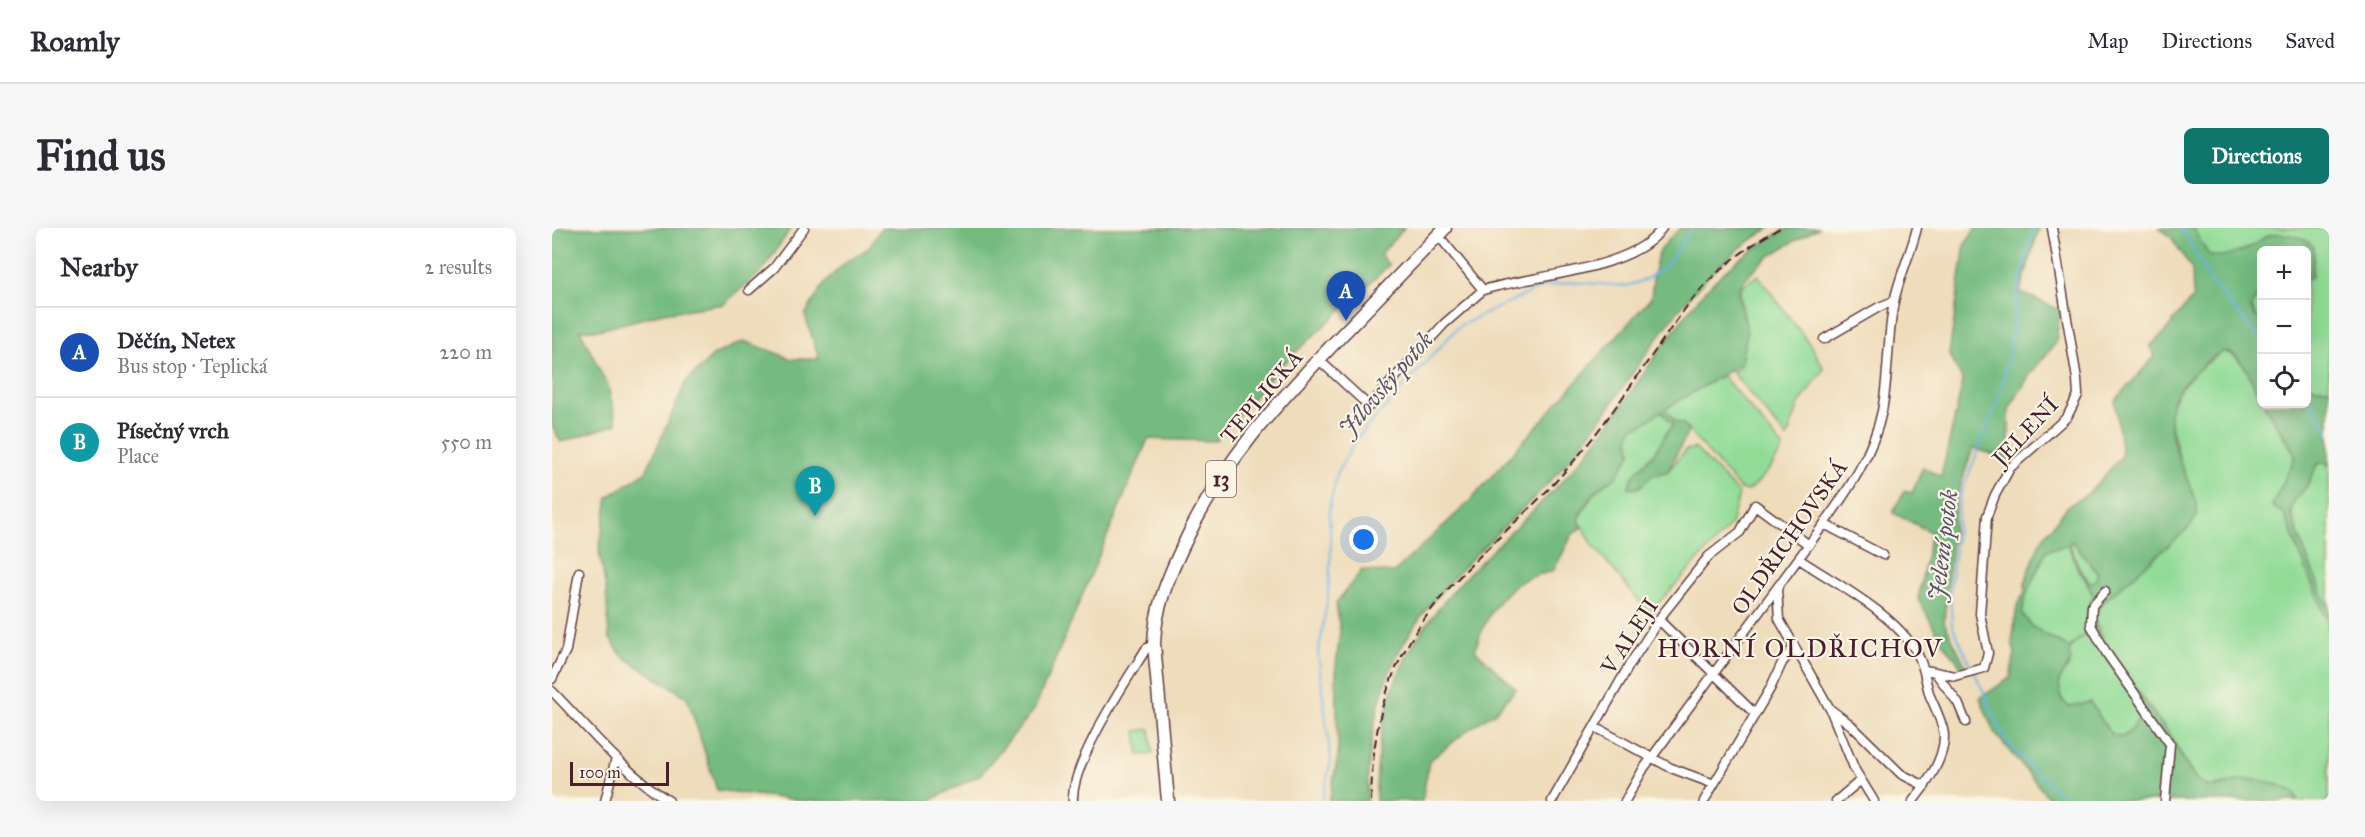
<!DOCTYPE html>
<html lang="en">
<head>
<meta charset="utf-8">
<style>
	body { margin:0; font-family:"IM FELL Great Primer",serif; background:#f7f7f7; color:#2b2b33 }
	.controls { position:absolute; right:18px; top:18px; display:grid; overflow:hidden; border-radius:9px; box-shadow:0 6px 24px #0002 }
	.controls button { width:54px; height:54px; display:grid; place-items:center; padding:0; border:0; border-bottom:2px solid #e1e1e2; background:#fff; color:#2b2b33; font:30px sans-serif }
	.scale { position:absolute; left:18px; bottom:15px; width:99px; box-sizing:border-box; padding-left:6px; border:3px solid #4a1f2b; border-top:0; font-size:16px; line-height:21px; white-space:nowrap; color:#4a1f2b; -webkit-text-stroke:4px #fcf5e5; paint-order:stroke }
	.you { position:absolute; left:812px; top:312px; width:21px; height:21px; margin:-15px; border:4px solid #fff; border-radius:50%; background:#1a73e8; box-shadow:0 0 0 9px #1a73e833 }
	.badge { display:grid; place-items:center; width:39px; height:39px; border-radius:50%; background:#0f766e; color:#fff; font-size:20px; font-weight:700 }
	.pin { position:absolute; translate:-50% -50px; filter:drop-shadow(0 2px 3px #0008) }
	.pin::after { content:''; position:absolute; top:32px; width:21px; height:18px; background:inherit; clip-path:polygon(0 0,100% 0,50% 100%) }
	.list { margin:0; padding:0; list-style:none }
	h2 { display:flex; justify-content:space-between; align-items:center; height:78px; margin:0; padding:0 24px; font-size:26px }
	h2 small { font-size:20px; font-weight:400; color:#7c7c81 }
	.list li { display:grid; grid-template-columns:39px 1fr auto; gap:18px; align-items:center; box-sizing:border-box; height:90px; padding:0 24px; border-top:2px solid #e1e1e2 }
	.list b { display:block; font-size:22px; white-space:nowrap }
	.list p { margin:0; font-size:20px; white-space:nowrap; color:#7c7c81 }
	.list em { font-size:20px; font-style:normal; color:#7c7c81 }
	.icon { flex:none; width:33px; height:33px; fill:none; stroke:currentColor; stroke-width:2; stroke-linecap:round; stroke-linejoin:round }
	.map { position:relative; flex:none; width:1777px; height:573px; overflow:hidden; border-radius:9px }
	header { display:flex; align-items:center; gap:36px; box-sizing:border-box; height:84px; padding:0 30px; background:#fff; border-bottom:2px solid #e1e1e2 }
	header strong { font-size:28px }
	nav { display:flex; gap:33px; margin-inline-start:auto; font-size:21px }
	.intro { display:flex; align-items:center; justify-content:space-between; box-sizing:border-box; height:144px; padding:0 36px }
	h1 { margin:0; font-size:42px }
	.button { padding:15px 27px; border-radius:9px; background:#0f766e; color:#fff; font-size:21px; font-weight:700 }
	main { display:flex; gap:36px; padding:0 36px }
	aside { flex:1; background:#fff; border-radius:9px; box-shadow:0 6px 24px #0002 }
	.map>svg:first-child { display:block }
</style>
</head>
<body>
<header>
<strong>Roamly</strong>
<nav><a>Map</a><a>Directions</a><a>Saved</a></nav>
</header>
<div class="intro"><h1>Find us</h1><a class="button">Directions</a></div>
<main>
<aside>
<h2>Nearby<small>2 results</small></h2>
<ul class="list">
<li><span class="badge" style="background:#1a4fb4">A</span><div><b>Děčín, Netex</b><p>Bus stop · Teplická</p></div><em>220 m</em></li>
<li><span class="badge" style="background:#0f9aa8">B</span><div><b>Písečný vrch</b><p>Place</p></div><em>550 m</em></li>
</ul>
</aside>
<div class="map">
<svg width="1777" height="573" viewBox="0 0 1777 573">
	<rect width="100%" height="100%" fill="#fcf5e5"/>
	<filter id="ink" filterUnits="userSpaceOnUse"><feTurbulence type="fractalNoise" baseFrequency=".0167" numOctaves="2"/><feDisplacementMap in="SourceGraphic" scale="12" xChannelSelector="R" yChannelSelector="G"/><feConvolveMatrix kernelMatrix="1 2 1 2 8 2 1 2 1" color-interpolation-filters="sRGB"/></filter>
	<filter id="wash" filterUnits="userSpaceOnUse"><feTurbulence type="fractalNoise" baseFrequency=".008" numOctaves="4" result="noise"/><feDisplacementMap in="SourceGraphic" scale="24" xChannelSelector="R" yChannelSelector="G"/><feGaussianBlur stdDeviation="1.35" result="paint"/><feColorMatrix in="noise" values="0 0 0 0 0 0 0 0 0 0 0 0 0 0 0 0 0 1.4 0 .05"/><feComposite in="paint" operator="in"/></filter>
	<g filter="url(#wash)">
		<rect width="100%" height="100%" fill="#eedcba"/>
		<!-- green -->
		<path fill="#91db97" stroke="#6e7d61" stroke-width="1.5" d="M1641 0H1777V160H1763L1755 153 1754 51 1760 48 1762 26C1757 21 1751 14 1745 10 1715 0 1687 40 1656 26Z
			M1206 47 1261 121 1272 141 1247 176 1235 210 1180 144 1187 140 1190 135V120L1195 106 1188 64 1190 58Z
			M1709 61V92C1695 83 1700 72 1709 61Z
			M1670 124C1689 124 1706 159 1710 176H1711L1742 225V232L1720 278 1732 286 1777 398V573H1746L1742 564 1688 552 1660 559 1652 557 1642 548 1619 509 1553 417 1542 391 1548 377 1633 303 1644 289 1645 277 1629 236 1618 193V180L1627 162 1642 145Z
			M1170 147 1231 219C1227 230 1206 258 1195 263L1188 261 1131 196 1124 194 1112 181Z
			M1109 183 1121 196C1113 205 1110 215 1103 225 1093 237 1082 244 1077 260L1082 261 1101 247 1116 243 1134 222 1143 220 1187 266 1179 297 1097 385 1041 317 1026 291 1042 265 1053 255 1058 253 1075 232 1079 225 1077 210 1079 202 1082 199 1090 197Z
			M1771 234 1777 237V381C1770 365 1737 291 1740 279 1742 269 1750 265 1755 256 1760 249 1762 237 1771 234Z
			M1520 313 1545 344V350L1540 354H1537L1527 340 1517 315Z
			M1516 317 1526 341 1535 353 1541 369 1532 407 1538 409C1549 424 1584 466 1587 483 1588 493 1578 505 1570 509L1559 506 1538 474 1517 479C1503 467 1503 450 1517 438V420L1482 400 1470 386 1473 370 1494 323Z
			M598 501 601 526 587 527 584 503Z"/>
		<!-- forest -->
		<path fill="#74bb80" stroke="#5f6d56" stroke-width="1.5" fill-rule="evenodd" d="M0 0H239L210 43 172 76 111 85 47 102H28L56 159 65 196 9 214 0 198Z
			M329 0H852L828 27 837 37 726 141 663 213 596 211 482 482 428 547 377 573H254L165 562 135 469 70 428 57 409 54 361 47 323 56 269 94 244 134 154 162 127 192 113 240 131H267L253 87 273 54 296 32 317 20Z
			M1129 0H1218C1123 54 1080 162 1009 241 956 301 888 349 849 420 823 467 816 520 815 573H777L786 528 784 438 788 403 784 375 810 342 841 345 916 275 1099 70C1104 33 1099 26 1129 0Z
			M1237 0H1266C1245 12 1188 39 1187 67 1187 80 1194 91 1195 104 1195 114 1189 121 1190 135L1113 181 1124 194 1131 196 1136 204 1116 243 1101 247 1086 260H1077C1078 245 1094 236 1102 225 1109 216 1113 205 1121 197L1109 183 1090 197 1082 199 1079 202 1077 210 1079 225 1075 232 1063 250 1053 255 1042 265 1028 285 1026 293 1030 299 1020 307 1002 342C992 346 980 348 970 353 944 368 931 395 923 422L964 461 943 484 916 502 877 533 870 573H824C824 521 832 469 857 424 896 354 962 306 1015 248 1065 193 1100 126 1148 69 1172 40 1204 17 1237 0Z
			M1424 0H1487L1468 64 1508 82 1504 115 1479 145 1457 181V232L1421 220 1404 271 1392 394 1415 441H1411L1389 412 1366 371 1379 304 1341 285 1352 263 1360 265 1371 239 1389 249 1411 153 1397 126 1413 16Z
			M1607 0H1641L1656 26C1668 32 1691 24 1702 17 1706 15 1709 11 1713 9 1727 3 1754 7 1762 20L1759 50 1755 51 1754 22H1710C1709 31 1712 54 1709 61 1704 74 1690 80 1709 92V172C1701 159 1691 122 1672 124 1662 125 1653 136 1646 142 1636 150 1624 162 1620 174 1612 196 1629 238 1638 258 1642 268 1648 278 1644 289 1642 295 1637 299 1633 303L1548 377C1545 382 1541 388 1542 394 1547 421 1601 483 1619 509 1629 524 1636 549 1653 557 1665 563 1677 554 1689 552 1708 550 1725 555 1742 564L1746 573H1499L1442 504 1428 470 1458 450 1463 425 1460 414 1465 379 1473 363V354L1488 314 1515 279 1537 265 1570 228 1563 173 1603 128 1598 118 1611 106 1641 69 1640 41 1619 9ZM1520 313 1545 344V350L1540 354H1537L1527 340 1517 316ZM1516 317 1526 341 1535 353 1541 369 1536 379 1534 405 1517 420 1482 400 1470 387 1473 370 1494 323ZM1532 407 1538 409C1549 424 1584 466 1587 483 1588 493 1578 505 1570 509L1559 506 1538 474 1517 479 1509 471 1507 453 1519 433C1514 419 1522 416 1532 407Z
			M1755 153 1763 160H1777V237L1771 234 1765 237 1755 258 1742 273 1739 286 1756 333 1777 381V398L1732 286 1720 278 1743 229 1740 220 1711 176H1754Z"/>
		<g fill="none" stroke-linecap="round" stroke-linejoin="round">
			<!-- stream -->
			<path stroke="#6cb4e4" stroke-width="2" d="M1627 0 1631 2 1658 52 1707 110 1710 115
				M1754 171 1760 174 1777 206
				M1420 440 1400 397 1398 366 1408 268 1447 170 1457 127 1465 65 1482 0
				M1423 445 1454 514 1482 543 1517 573
				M770 573 779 533 766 426 776 368 779 323 777 281 785 245 805 210 907 98 990 59 1019 54 1074 58 1093 52 1113 39 1140 0"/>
		</g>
	</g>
	<g filter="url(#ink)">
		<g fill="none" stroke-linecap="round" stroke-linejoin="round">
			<defs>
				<path id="street" d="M197 62 222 40 252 0
					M931 62C979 47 1082 43 1110 0
					M1272 111 1327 79 1342 73
					M767 132 817 178 892 96 931 62 886 7
					M1272 296 1331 327
					M1247 331C1284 356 1342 385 1365 425 1373 439 1373 453 1378 468 1383 480 1391 495 1392 507 1393 530 1374 557 1361 573
					M1225 361 1227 391 1278 481 1303 542 1322 573
					M1553 363 1540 378 1539 397 1555 426 1618 516 1613 573
					M1107 392 1202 485
					M1373 442 1403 448 1432 440 1436 425 1428 386 1435 288 1443 267 1458 240 1515 189 1526 167 1525 151 1500 0
					M1383 444 1406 475 1414 494
					M0 451 14 422 27 344
					M0 463C37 501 71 544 117 573
					M1278 481 1299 497 1349 546 1373 558
					M1043 499 1119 540 1162 556
					M53 573 64 530
					M521 573C519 535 573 455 594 421L602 416
					M1000 573 1078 436 1110 387 1157 328 1188 304 1203 277 1257 317
					M1073 573 1092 540 1272 296C1297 261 1321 226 1330 183 1337 147 1335 110 1342 74 1347 49 1359 25 1365 0
					M1152 573 1218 461 1230 435 1241 420
					M1284 573 1309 552"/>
				<path id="primary" d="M616 573 602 416C603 381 615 352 630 320 669 235 724 176 788 109 823 73 858 36 893 0"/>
			</defs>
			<!-- street casing -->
			<use href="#street" stroke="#633b40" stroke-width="11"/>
			<!-- primary casing -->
			<use href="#primary" stroke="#633b40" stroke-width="15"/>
			<!-- street -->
			<use href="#street" stroke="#fff" stroke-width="8"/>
			<!-- primary -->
			<use href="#primary" stroke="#fff" stroke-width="12"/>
			<!-- rail -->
			<path stroke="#4a1f2b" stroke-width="2" stroke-dasharray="9 4.5" stroke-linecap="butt" d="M819 573C820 521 827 470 852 424 890 351 961 303 1014 242 1047 205 1075 163 1103 123 1121 98 1137 72 1159 51 1179 31 1203 14 1228 0"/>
		</g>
	</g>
	<g text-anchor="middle" stroke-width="4.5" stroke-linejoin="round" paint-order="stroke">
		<!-- shield labels -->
		<rect fill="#fcf5e5" stroke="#7f5f63" stroke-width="1.5" x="654" y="233" width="30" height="36" rx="4.5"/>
		<g font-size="21" font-weight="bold" fill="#4a1f2b">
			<text x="669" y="258">13</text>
		</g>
		<!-- street labels -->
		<g font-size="22" fill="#4a1f2b" stroke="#fcf5e5">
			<text transform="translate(709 168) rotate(-50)" y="8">TEPLICKÁ</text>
			<text transform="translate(1473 203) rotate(-47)" y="8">JELENÍ</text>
			<text transform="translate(1237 309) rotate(-55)" y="8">OLDŘICHOVSKÁ</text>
			<text transform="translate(1077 408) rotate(-57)" y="8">V ALEJI</text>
		</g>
		<!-- water labels -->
		<g font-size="24" font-style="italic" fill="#56536c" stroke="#fcf5e5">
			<text transform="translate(834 156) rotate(-49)" y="8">Jílovský potok</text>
			<text transform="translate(1391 317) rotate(-83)" y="8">Jelení potok</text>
		</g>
		<!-- quarter labels -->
		<g font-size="26" letter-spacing="1.5" fill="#4a1f2b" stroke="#fcf5e5">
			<text x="1248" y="429">HORNÍ OLDŘICHOV</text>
		</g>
	</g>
</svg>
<div class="controls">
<button>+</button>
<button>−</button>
<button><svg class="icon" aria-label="locate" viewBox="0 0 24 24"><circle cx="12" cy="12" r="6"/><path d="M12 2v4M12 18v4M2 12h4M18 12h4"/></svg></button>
</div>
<div class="scale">100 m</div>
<div class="you"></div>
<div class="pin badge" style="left:794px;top:93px;background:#1a4fb4">A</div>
<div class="pin badge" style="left:263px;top:288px;background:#0f9aa8">B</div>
</div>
</main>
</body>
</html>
